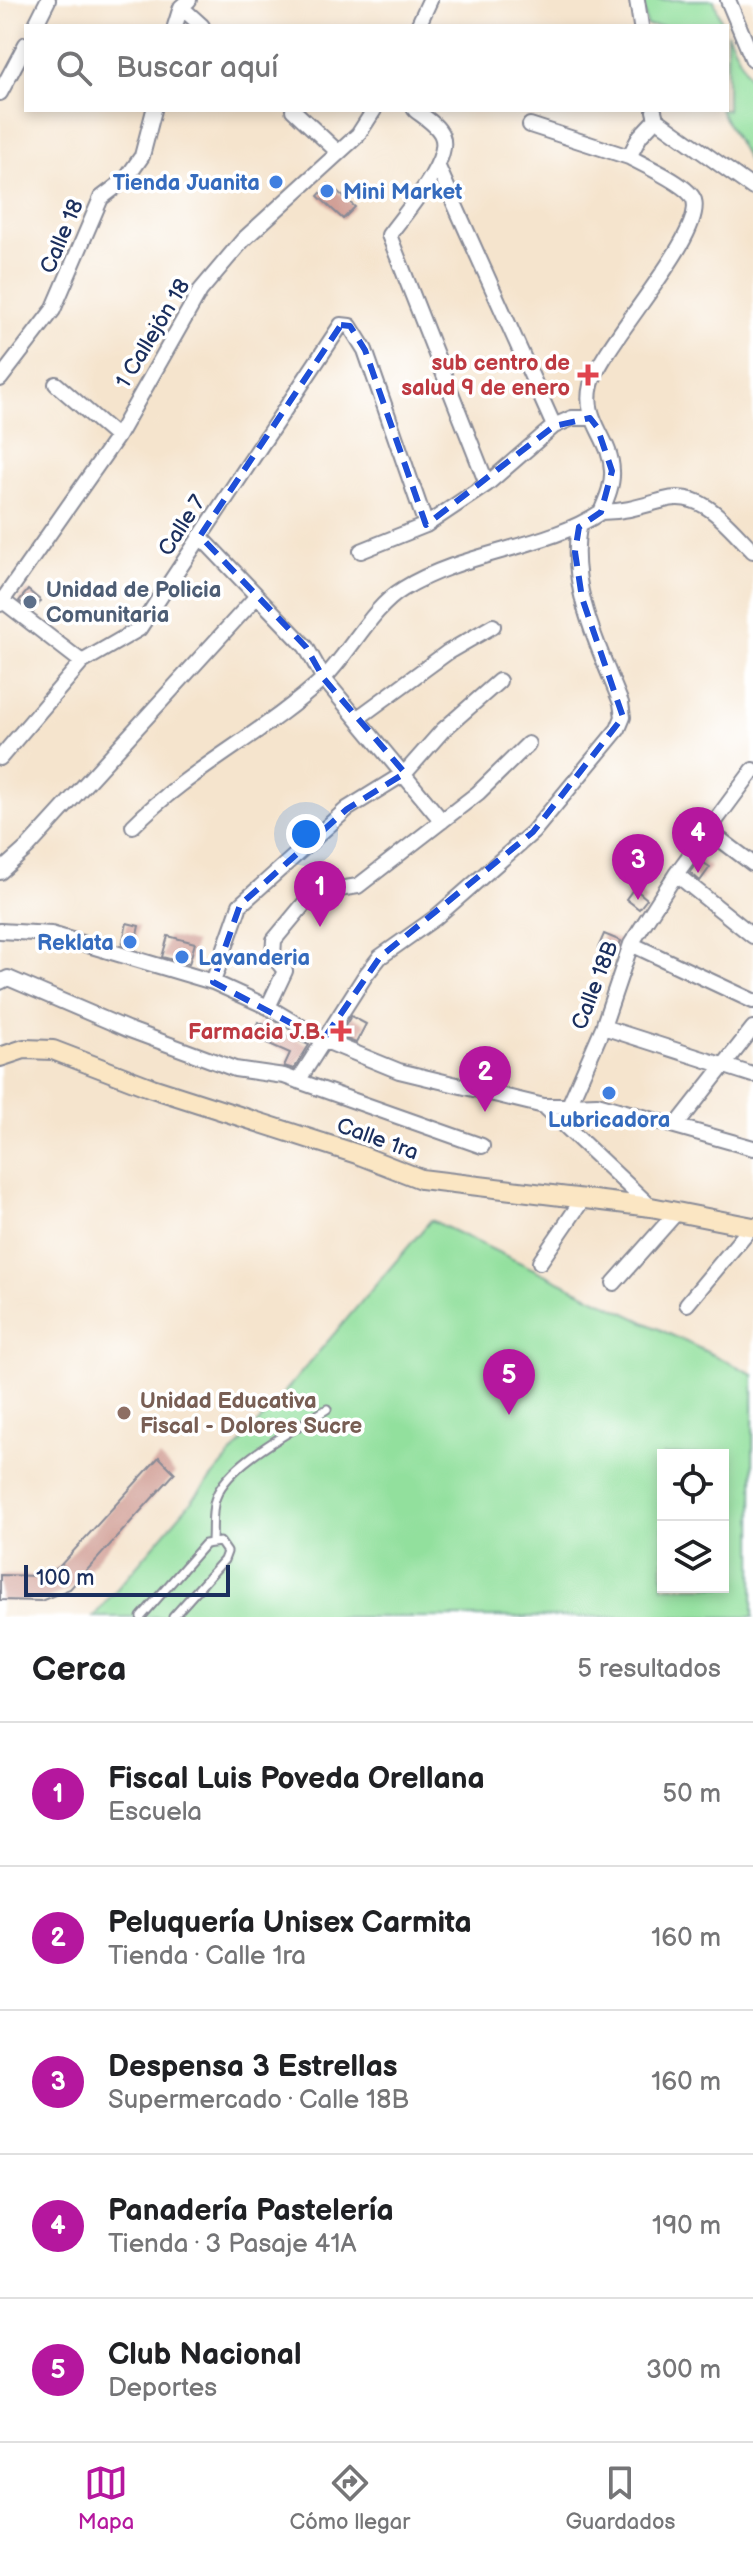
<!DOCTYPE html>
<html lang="es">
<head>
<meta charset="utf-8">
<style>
	body { margin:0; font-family:"Balsamiq Sans",sans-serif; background:#f2f2f2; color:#202124 }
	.controls { position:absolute; right:24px; bottom:24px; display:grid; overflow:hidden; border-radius:0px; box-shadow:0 4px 12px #0003 }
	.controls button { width:72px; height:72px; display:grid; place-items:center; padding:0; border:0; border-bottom:2px solid #e0e0e0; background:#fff; color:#202124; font:40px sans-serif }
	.scale { position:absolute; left:24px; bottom:20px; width:206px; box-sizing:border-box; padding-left:8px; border:4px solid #1b2f5e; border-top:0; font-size:22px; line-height:28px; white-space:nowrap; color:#1b2f5e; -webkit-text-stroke:6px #fff; paint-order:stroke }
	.you { position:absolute; left:306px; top:834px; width:28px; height:28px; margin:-20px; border:6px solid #fff; border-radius:50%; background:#1a73e8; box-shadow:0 0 0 12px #1a73e833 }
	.badge { display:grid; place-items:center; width:52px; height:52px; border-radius:50%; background:#b5179e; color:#fff; font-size:26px; font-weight:700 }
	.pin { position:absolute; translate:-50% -66px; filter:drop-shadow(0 2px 4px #0008) }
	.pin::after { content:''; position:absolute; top:42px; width:28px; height:24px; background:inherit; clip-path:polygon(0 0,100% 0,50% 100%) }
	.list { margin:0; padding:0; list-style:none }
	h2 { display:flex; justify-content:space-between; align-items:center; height:104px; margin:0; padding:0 32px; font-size:34px }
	h2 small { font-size:26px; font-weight:400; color:#757577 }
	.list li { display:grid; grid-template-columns:52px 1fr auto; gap:24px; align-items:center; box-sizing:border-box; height:144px; padding:0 32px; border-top:2px solid #e0e0e0 }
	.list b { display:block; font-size:30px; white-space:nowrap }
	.list p { margin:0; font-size:26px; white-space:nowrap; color:#757577 }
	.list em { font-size:26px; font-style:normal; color:#757577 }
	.icon { flex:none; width:44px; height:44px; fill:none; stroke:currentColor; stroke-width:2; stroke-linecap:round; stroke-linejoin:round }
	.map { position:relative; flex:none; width:753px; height:1617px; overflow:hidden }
	.search { position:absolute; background:#fff; box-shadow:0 4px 12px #0003; left:24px; right:24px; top:24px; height:88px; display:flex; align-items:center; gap:20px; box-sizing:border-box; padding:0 28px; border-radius:0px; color:#757577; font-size:30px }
	.sheet { height:824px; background:#fff }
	nav { display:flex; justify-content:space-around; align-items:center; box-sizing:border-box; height:112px; border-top:2px solid #e0e0e0; background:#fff; font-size:22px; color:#757577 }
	nav a { display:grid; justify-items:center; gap:4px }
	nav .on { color:#b5179e }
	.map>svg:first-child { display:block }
</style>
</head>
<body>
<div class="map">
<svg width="753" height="1617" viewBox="0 0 753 1617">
	<rect width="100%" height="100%" fill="#fff"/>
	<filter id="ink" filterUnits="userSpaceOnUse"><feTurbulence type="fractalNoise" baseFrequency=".0125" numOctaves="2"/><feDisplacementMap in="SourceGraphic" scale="16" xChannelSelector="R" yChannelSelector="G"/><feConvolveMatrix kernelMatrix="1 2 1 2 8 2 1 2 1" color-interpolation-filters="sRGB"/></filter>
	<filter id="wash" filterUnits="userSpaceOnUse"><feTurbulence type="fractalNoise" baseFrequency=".006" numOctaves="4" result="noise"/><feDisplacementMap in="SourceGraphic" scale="32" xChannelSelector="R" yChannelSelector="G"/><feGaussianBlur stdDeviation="1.8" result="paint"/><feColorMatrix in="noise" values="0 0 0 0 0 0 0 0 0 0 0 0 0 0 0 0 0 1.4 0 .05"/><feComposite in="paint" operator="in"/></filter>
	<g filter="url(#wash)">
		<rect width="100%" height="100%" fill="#f5e4cd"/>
		<!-- green -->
		<path fill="#92e09d" stroke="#56887e" stroke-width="2" fill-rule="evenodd" d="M642 0H714L723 26H647Z
			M727 33 753 85V170L720 110H727Z
			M431 1220 753 1374V1617H93ZM663 1455H723V1587H663Z"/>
		<g id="blocks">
			<!-- building -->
			<path fill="#d2a097" d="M329 184 355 207 343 219 318 196Z
				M28 590 41 601 33 612 19 601Z
				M699 860 710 867 700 881 690 872Z
				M634 888 647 899 639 909 626 899Z
				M127 923 139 926 134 948 122 945Z
				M604 934 621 941 615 955 598 948Z
				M168 936 195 943 189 964 162 957Z
				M351 1016 366 1024 356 1043 339 1036Z
				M258 1022 309 1045 294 1069 284 1066 290 1053 251 1036Z
				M159 1457 175 1473 70 1589 41 1601 0 1600V1575L39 1576 59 1567Z"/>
		</g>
	</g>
	<g filter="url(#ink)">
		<use href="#blocks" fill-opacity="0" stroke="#888a96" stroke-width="2"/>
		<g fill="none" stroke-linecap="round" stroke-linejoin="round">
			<defs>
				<path id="lane" d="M212 1540C213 1528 211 1509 216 1497 229 1462 296 1429 327 1409
					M141 1617 205 1544 220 1542 227 1552 224 1560 173 1617"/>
				<path id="street" d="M637 0 641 26
					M728 0 753 60
					M181 7 202 26
					M35 26 48 0
					M175 26 181 7 189 0
					M418 26 430 0
					M0 93 26 44
					M293 110 338 152
					M415 110C424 117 438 125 442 136 452 161 403 215 389 235L487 484
					M654 111 656 119 753 188
					M530 125 629 157
					M438 167 554 426
					M0 379 53 310 101 198 126 179 142 156 154 110
					M56 384 117 437
					M601 512C624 512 642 506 664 500 703 489 728 526 753 551
					M200 536 306 647 324 679 442 821
					M361 551 426 525 487 484 554 426 572 418H590
					M3 601 82 662
					M0 604 117 437 200 291 243 240 358 135 374 110
					M358 718 448 652 493 626
					M0 758 82 662 139 629 341 325 350 326 365 350 426 525
					M133 826C189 769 263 734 322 680 349 655 371 608 403 589 464 551 546 549 601 512 606 500 613 485 612 471 611 437 582 421 591 385 602 343 705 236 694 200 689 185 644 165 629 157L640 136 656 119
					M709 831 753 864
					M0 872 28 847 257 596
					M676 874 753 936
					M0 931 51 934 213 982 268 1007 323 1040 399 1071 544 1106 597 1104 753 1148
					M631 944 753 1001
					M0 982 8 978 127 1029 235 1069 284 1076 482 1146
					M213 982 240 905 347 809 405 773 443 730 499 681
					M268 1007 285 971 273 956 274 940 313 893 358 886 478 793 528 744
					M603 1027 753 1075
					M298 1081 365 976 380 957 435 918 533 832 618 729 623 717 621 703C599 648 568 587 579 527
					M570 1103 603 1027 631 944 676 874 753 770
					M544 1106 651 1207
					M676 1126 753 1028
					M540 1262 583 1199
					M614 1283 676 1213
					M687 1304 752 1226"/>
				<path id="secondary" d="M0 1057 24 1049 53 1050 152 1088 357 1154 421 1179 651 1207 753 1227"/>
			</defs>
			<!-- lane casing -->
			<use href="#lane" stroke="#888a96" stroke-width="11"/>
			<!-- street casing -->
			<use href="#street" stroke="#888a96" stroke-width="18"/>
			<!-- secondary casing -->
			<use href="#secondary" stroke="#888a96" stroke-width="22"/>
			<!-- lane -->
			<use href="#lane" stroke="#fff" stroke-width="7"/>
			<!-- street -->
			<use href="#street" stroke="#fff" stroke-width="14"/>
			<!-- secondary -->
			<use href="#secondary" stroke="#fbe6c3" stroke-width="18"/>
		</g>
	</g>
	<!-- marked area -->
	<path fill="none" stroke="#1d4ed8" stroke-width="6" stroke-dasharray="16 10" stroke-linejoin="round" d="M341 325 350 326 365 350 426 525 554 426 590 418 597 427 612 471 601 512 579 527 575 552 582 598 623 717 533 832 380 957 323 1040 213 982 240 905 347 809 405 773 324 679 306 647 200 536Z"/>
	<!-- markers -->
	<g fill="#3f7fe0" stroke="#fff" stroke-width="3">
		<circle cx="276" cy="182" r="8"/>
		<circle cx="327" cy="191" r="8"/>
		<circle cx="130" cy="942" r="8"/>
		<circle cx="182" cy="957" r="8"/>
		<circle cx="609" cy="1093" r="8"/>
	</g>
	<g fill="#e0444e" stroke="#fff" stroke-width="3">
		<path d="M584 363h8v8h8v8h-8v8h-8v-8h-8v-8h8z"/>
		<path d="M337 1019h8v8h8v8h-8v8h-8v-8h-8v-8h8z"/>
	</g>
	<circle fill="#5c6f8a" stroke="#fff" stroke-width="3" cx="30" cy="602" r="8"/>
	<circle fill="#8d6e63" stroke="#fff" stroke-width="3" cx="124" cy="1413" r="8"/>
	<g text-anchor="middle" stroke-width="7" stroke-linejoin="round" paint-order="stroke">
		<!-- shop labels -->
		<g font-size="22" font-weight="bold" fill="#366cbe" stroke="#fff" text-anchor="end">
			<text x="260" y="190">Tienda Juanita</text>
			<text x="343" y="199" text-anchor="start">Mini Market</text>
			<text x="114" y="950">Reklata</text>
			<text x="198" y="965" text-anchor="start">Lavanderia</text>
			<text x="609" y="1127" text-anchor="middle">Lubricadora</text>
		</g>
		<!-- street labels -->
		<g font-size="22" fill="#1b2f5e" stroke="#fff">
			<text transform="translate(61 236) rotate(-67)" y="8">Calle 18</text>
			<text transform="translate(152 333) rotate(-59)" y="8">1 Callejón 18</text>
			<text transform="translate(181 525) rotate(-57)" y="8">Calle 7</text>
			<text transform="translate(594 985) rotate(-69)" y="8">Calle 18B</text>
			<text transform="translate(378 1138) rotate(20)" y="8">Calle 1ra</text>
		</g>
		<!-- health labels -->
		<g font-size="22" font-weight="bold" fill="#be3a42" stroke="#fff" text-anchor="end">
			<text x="570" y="370">sub centro de<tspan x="570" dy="25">salud 9 de enero</tspan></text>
			<text x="325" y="1039">Farmacia J.B.</text>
		</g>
		<!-- service labels -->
		<g font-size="22" font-weight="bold" fill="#4e5e75" stroke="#fff" text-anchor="start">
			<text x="46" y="597">Unidad de Policia<tspan x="46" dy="25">Comunitaria</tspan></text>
		</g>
		<!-- education labels -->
		<g font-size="22" font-weight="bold" fill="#785e54" stroke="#fff" text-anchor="start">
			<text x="140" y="1408">Unidad Educativa<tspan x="140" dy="25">Fiscal - Dolores Sucre</tspan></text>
		</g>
	</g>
</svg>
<div class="controls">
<button><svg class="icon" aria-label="locate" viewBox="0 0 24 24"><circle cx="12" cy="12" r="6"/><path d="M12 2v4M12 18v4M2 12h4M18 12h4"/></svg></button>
<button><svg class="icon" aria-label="layers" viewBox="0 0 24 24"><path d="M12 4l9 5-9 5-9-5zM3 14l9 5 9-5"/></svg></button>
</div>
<div class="scale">100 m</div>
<div class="you"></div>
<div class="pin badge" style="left:320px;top:927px">1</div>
<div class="pin badge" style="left:485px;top:1112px">2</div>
<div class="pin badge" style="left:638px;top:900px">3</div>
<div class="pin badge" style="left:698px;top:873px">4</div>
<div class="pin badge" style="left:509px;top:1415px">5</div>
<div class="search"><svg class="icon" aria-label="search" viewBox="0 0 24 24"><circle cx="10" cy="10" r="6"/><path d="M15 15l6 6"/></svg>Buscar aquí</div>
</div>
<section class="sheet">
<h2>Cerca<small>5 resultados</small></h2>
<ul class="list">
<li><span class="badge">1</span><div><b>Fiscal Luis Poveda Orellana</b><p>Escuela</p></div><em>50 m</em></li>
<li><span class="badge">2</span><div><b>Peluquería Unisex Carmita</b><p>Tienda · Calle 1ra</p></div><em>160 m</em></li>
<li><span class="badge">3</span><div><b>Despensa 3 Estrellas</b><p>Supermercado · Calle 18B</p></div><em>160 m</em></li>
<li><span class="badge">4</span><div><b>Panadería Pastelería</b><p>Tienda · 3 Pasaje 41A</p></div><em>190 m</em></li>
<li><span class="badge">5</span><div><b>Club Nacional</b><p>Deportes</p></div><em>300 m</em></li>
</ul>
</section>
<nav>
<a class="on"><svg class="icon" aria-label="map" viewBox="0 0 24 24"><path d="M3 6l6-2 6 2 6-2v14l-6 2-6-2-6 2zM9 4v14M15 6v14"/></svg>Mapa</a>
<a><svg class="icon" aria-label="directions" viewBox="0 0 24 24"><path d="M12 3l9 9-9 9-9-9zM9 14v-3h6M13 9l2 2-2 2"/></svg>Cómo llegar</a>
<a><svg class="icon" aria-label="saved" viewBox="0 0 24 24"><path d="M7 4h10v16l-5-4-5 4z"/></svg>Guardados</a>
</nav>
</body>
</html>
